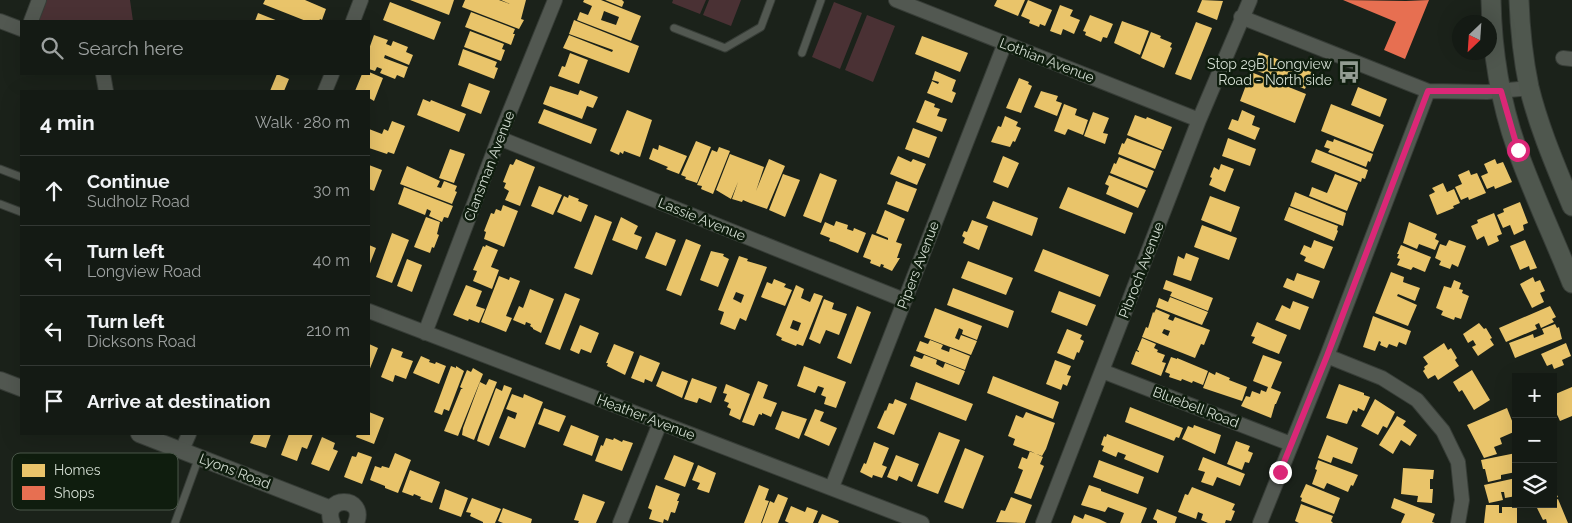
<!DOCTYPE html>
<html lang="en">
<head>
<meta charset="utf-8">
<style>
	body { margin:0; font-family:Raleway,sans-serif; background:#212722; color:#f1f3f6 }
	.controls { position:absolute; right:15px; bottom:15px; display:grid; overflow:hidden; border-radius:0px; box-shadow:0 5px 20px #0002 }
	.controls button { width:45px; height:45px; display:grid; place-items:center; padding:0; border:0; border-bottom:1px solid #333834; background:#141a14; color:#f1f3f6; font:25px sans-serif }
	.compass { position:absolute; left:1452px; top:15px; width:45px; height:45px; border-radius:50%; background:#141a14; box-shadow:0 5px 20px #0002; rotate:205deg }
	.stop { position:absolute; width:15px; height:15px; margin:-11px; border:4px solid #db2777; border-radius:50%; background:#fff }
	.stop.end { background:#db2777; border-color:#fff; box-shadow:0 1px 5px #0008 }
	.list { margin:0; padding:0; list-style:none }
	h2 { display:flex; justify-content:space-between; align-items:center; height:65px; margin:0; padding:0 20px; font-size:21px }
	h2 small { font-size:16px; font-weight:400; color:#9da1a0 }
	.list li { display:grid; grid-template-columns:32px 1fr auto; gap:15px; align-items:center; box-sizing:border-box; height:70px; padding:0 20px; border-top:1px solid #333834 }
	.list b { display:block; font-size:19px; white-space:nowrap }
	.list p { margin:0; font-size:16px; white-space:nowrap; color:#9da1a0 }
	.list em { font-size:16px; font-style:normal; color:#9da1a0 }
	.icon { flex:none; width:28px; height:28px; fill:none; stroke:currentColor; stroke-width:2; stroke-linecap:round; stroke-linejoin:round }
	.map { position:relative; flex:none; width:1572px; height:523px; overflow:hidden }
	.search { position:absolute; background:#141a14; box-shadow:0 5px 20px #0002; left:20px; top:20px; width:350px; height:55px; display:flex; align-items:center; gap:12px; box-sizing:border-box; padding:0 18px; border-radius:0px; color:#9da1a0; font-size:19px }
	.panel { position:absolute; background:#141a14; box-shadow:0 5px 20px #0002; left:20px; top:90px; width:350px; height:345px; border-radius:0px }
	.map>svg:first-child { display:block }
</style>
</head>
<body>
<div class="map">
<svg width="1572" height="523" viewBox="0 0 1572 523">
	<rect width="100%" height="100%" fill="#1b221a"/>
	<!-- green -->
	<path fill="#4a3134" d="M46 0H130L133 21H38Z
		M673 0H706L700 14 672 3Z
		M709 0H741L731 26 703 15Z
		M834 2 862 13 840 69 812 57Z
		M867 15 895 26 873 82 845 70Z"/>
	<!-- homes -->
	<path fill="#e9c46a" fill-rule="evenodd" d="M265 0H305L326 9 322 20 320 19 319 21H306L263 4Z
		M410 0H454L449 15Z
		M465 0H499L510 4 501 0H526L521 19 524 20 519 29 462 7Z
		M584 0H601L641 16 631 41 577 20 580 12 588 15 592 6 583 2ZM604 11 619 17 616 25 601 20Z
		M605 0H622L624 2 622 7Z
		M997 0H1025L1018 16 994 6Z
		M1028 0 1052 10 1045 26 1040 24 1039 27 1029 23 1030 20 1021 16Z
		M1202 0 1223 1 1217 20 1197 12Z
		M390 2 441 22 434 40 383 20Z
		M1060 5 1073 10 1070 16 1080 20 1074 34 1063 29 1061 35 1050 31Z
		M471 12 515 29 513 34H515L511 45 465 27Z
		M258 13 278 21H255Z
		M1090 15 1113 24 1107 38 1103 37 1101 42 1085 35 1086 32 1083 31Z
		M574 20 639 46 629 73 563 48 569 35 612 52 613 50 569 34Z
		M1122 21 1149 31 1140 55 1114 43Z
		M1196 22 1212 28 1191 80 1175 74Z
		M470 31 504 44 502 49 505 50 501 61 464 47Z
		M1151 32 1161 36 1160 38 1172 43 1170 47 1172 48 1164 68 1141 58Z
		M374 35 388 40 386 44 391 46 393 41 408 47 406 52 413 55 409 65 385 55 384 58 408 67 404 78 397 75 395 79 380 73 382 69 377 67 375 71 369 69V49Z
		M922 36 968 53 960 72 915 54Z
		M463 49 497 62 495 67 498 68 494 79 458 65Z
		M1259 52 1312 72 1305 89 1252 69Z
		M570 53 588 60 579 84 558 76 562 66 565 67Z
		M935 71 956 80 952 91 956 93 952 103 927 93 932 81 938 84 939 82 932 80Z
		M369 72 383 78 374 101 369 98V91H355L362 74H369Z
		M1251 72 1306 94 1295 123 1240 101Z
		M277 74 289 79 284 91H270Z
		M1019 78 1029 82 1028 84 1032 86 1021 113 1006 108Z
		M469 83 490 91 481 114 461 106Z
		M550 86 578 95 580 90 598 97 593 108 587 106 582 119 543 104Z
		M1358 87 1387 99 1380 117 1351 105Z
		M1041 91 1058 96 1056 101 1062 103 1057 116 1034 107Z
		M423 99 430 102 431 100 466 114 459 132 417 115Z
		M925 100 935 104 934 107 940 109 937 116 947 119 942 132 916 122Z
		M1064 104 1077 109 1075 115 1088 120 1083 135 1068 129 1065 135 1054 131Z
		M1331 104 1384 125 1373 152 1321 131Z
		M544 109 597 129 591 144 538 123Z
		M627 110 652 120 640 157 624 151 623 154 620 152 619 155 610 151Z
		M1242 110 1255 116 1252 125 1260 128 1255 140 1228 129 1232 119 1238 121Z
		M1093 112 1109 118 1103 133 1108 134 1105 144 1084 136Z
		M1135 115 1146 119 1147 117 1172 127 1163 150 1127 135Z
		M1005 116 1018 122 1016 126 1021 128 1015 142 1013 141 1010 147 991 142 998 126 1001 127Z
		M392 121 405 126 394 154 388 152 387 154 369 148V129L382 134 384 129 388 131Z
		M913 128 937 137 929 158 905 149Z
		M1127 138 1162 151 1155 169 1118 154 1122 143 1124 144Z
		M1228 138 1256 149 1250 166 1222 156Z
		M1334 139 1373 154 1370 162 1368 161 1366 167 1328 152 1330 149 1324 147 1327 140 1333 142Z
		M696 141 711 147 697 183 685 179 686 177 681 175Z
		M659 145 687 156 679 174 666 169 668 167 649 159 653 148 658 150Z
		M719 147 730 151 713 194 701 189 702 186 697 185 712 150 717 152Z
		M450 149 465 154 454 183 439 178Z
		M1316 149 1368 170 1365 179 1362 178 1361 182 1311 162Z
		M730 154 764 167 756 191 769 159 785 166 767 209 750 203 743 200 742 202 732 199 738 182 731 199 716 190Z
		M898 156 911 162 913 159 926 164 917 185 890 174Z
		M1003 156 1019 163 1008 188 993 182Z
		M1119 157 1154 171 1147 188 1110 173 1114 163 1116 164Z
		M516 159 535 167 520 206 505 200 509 191 504 188 506 183 503 182 510 164 513 165Z
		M1495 159 1497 164 1503 162 1512 182 1495 189 1494 186 1487 189 1481 176 1488 173 1484 164Z
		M1221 164 1234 169 1225 192 1209 185 1212 178 1210 177 1214 167 1219 170Z
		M369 165 382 170 374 191 369 189Z
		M407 166 440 181 437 187 441 188 444 181 457 186 455 191 457 192 452 204 400 184Z
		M1469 170 1471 175 1477 173 1486 193 1469 200 1468 197 1461 200 1455 187 1462 184 1458 175Z
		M820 173 837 180 821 223 803 216Z
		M783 174 800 180 785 217 769 210Z
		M1335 174 1358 183 1347 211 1309 196 1312 187 1327 193Z
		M1109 175 1146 190 1138 208 1106 194 1109 186 1105 184Z
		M896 181 917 189 908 212 887 204Z
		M1443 183 1447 192 1454 189 1460 203 1453 206 1454 208 1437 215 1429 195 1435 192 1432 188Z
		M539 186 562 195 553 215 531 206Z
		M404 187 453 206 448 218 444 217 442 222 429 216 431 211 427 209 425 215 398 204Z
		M1068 187 1133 213 1125 234 1059 208Z
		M1295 192 1346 213 1343 226 1290 206Z
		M569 195 579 199 578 201 588 205 581 222 557 212 564 196 568 198Z
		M1210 196 1240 207 1231 232 1201 220Z
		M993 201 1038 218 1032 236 986 218Z
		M1520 202 1528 223 1523 225 1524 230 1514 235 1510 225 1503 228 1497 215 1504 212 1503 209Z
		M503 205 518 211 504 247 484 239 486 232 484 231 491 213 494 214 496 209 501 211Z
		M1289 207 1338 226 1337 230 1338 231 1334 241 1284 220Z
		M885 210 905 219 896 242 902 244 897 258H900L892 271 883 267 884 265 881 264 880 267 870 263 871 260 863 257 872 234 888 240V238L876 233Z
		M1494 213 1502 234 1497 236 1499 241 1488 246 1484 236 1477 240 1471 226 1478 223 1477 220Z
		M595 215 612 222 592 275 574 268Z
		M426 217 440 222 437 234 439 235 434 248 432 247 430 253 414 247Z
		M621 217 638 226 634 234 642 237 637 250 612 240Z
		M972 220 988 226 979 250 963 243 965 238 962 236 964 231 967 232Z
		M836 221 848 225 847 229 853 231 854 228 866 233 858 253 835 243 829 241 830 238 820 234 825 222 834 226Z
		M1409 222 1437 234 1435 239 1439 241 1435 250 1419 244 1417 249 1403 243Z
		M1202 225 1237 238 1229 260 1194 247Z
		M656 232 676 240 666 266 645 258Z
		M392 233 409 240 392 283 376 277Z
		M686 239 701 245 681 296 666 290Z
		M1314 240 1333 247 1324 269 1304 261 1306 257 1300 254 1304 245 1311 248Z
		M1449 240 1466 246 1458 267 1452 264 1450 269 1439 265 1441 261 1435 258 1440 244 1446 246Z
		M1525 240 1537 268 1530 270 1529 266 1520 270 1510 246Z
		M369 245 376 248 369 266Z
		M486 245 498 250 491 267 499 270 492 289 473 281 477 271 473 270 483 246 485 247Z
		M1401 245 1431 257 1425 272 1413 267 1411 270 1397 265 1400 259 1397 258 1399 254H1397Z
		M1043 249 1109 275 1100 297 1034 271Z
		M711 251 724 254 723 256 729 259 718 287 700 280Z
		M1186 253 1199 258 1191 281 1173 275 1178 256 1184 259Z
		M739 256 748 259 747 261 767 267 746 321 740 318 735 330 720 324 724 312 718 310ZM736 292 744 295 741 303 733 299Z
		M407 259 422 265 412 292 397 286Z
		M968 261 1013 278 1006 295 961 278Z
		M1391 272 1404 277 1403 282 1420 288 1415 301 1398 294 1397 296 1417 305 1408 326 1375 313Z
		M1297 273 1320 281 1313 299 1283 287 1287 278 1294 281Z
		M499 276 509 280 510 277 520 281 506 316 512 318 506 332 481 322Z
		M1533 277 1535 282 1540 280 1545 291 1540 293 1544 302 1532 308 1520 284Z
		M774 279 786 284 784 287 792 290 785 306 761 297 767 282 772 284Z
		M1166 280 1213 298 1208 311 1170 296 1172 292 1163 289Z
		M1454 280 1461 283 1459 289 1463 290 1462 293 1469 296 1461 319 1455 317 1454 320 1441 315 1443 311 1436 308 1444 286 1451 288Z
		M466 285 482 291 476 306 485 309 479 323 469 319 468 321 453 315Z
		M796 285 804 289 801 298 810 302 814 293 823 296 803 346 797 344 796 346 781 340 782 338 776 335ZM793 320 801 323 798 331 790 328Z
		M953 288 1014 311 1008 328 947 305Z
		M530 289 554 299 541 333 533 329V328L530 326 531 324 526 322 525 325 513 320 519 306 523 308Z
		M1059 291 1096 305 1087 326 1051 312Z
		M565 293 580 299 560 350 545 344Z
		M1170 297 1208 312 1202 325 1156 307 1159 298 1168 302Z
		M824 299 834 303 832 309 847 314 839 335 826 330 820 344 809 339Z
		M1293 301 1309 307 1300 330 1275 320 1282 305 1290 309Z
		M857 306 871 312 851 364 837 358Z
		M1550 306 1556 317 1552 319 1554 322 1541 328 1539 323 1535 325 1537 329 1506 342 1499 328Z
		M935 308 982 326 977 340 962 334 963 330 959 328 955 338 959 340 961 335 977 341 971 355 924 337Z
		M1156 309 1170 315 1168 319 1173 321 1175 317 1210 330 1204 345 1201 344 1195 358 1142 337 1146 327 1148 328 1153 312 1154 313ZM1164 329 1170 331 1168 336 1162 333Z
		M1373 316 1411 331 1406 345 1399 342 1397 347 1389 344 1387 348 1380 345 1381 342 1379 341 1375 351 1363 347Z
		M1257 322 1287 335 1279 354 1252 343 1255 337 1251 336Z
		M1479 323 1484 329 1486 328 1492 338 1490 339 1494 345 1478 356 1472 347 1476 345 1473 340 1468 343 1463 334Z
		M1555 324 1557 328 1559 327 1562 339 1515 358 1509 343 1533 334 1534 338 1544 334 1542 329Z
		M580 325 599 333 591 353 581 349 579 354 570 350Z
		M1067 329 1082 335 1080 339 1084 341 1079 353 1077 352 1074 360 1057 353Z
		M1142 338 1156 344 1154 348 1158 350 1157 352 1165 355 1162 362 1166 363 1161 376 1131 364 1136 351 1139 352V351L1137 350Z
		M930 340 943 345 941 349 949 352 950 348 970 356 965 370 916 351 920 341 928 344Z
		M1444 343 1448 350 1451 348 1457 358 1455 360 1459 366 1438 380 1435 375 1428 379 1423 371 1425 369 1424 367 1428 364 1423 357Z
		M1566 343 1571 356 1562 360 1564 365 1554 369 1552 364 1547 366 1541 354Z
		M369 344 378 348 369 371Z
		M614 344 634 352 625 375 607 366 608 363H606Z
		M392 348 403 352 401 357 413 361 406 379 395 375 393 382 381 377Z
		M640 355 660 363 652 382 645 379 644 383 631 378Z
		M924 355 937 360 936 364 943 368 945 363 965 371 959 385 910 366 914 356 922 359Z
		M1263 355 1282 362 1271 388 1281 392 1276 404H1275L1271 418 1241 406 1246 396 1250 397 1252 391 1260 394 1261 390 1266 392 1268 387 1253 381Z
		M421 356 430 360 429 362 435 364 436 362 446 366 439 384 413 373Z
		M1171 357 1177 359V358L1208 371 1203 385 1193 381 1192 383 1182 379 1181 381 1169 377 1170 374 1165 372Z
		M1055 360 1071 366 1067 375 1071 376 1067 386 1063 384 1061 390 1046 384Z
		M451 366 456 368V366L464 371 449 411 444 409 442 415 434 412Z
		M804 366 846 382 836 408 824 404 826 397 821 395 824 388 818 386 815 393 797 386Z
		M473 368 483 374 458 436 444 431 461 389H463L460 387 467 370 471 372Z
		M1472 370 1490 400 1474 410 1462 390 1459 392 1453 382Z
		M662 371 688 381 682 398 656 386Z
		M1209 372 1215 375 1216 372 1230 378 1229 380 1247 387 1242 401 1203 388Z
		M993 376 1059 402 1053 419 987 393Z
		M692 378 717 387 711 403 699 398 697 403 684 399Z
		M489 379 497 382 474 440 462 435 463 428 480 382 486 385Z
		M758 381 768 385 763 398 777 403 771 417 762 413V415L759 414 754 426 742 422Z
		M916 382 973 404 966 421 910 399Z
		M726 384 750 394 740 420 729 415 731 409 727 407 729 403 724 401 727 394 723 393Z
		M1339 384 1364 393V395L1370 397 1364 411 1358 408 1357 412 1353 410 1347 424 1326 418Z
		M504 385 512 388 489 446 477 441 479 434 496 388 502 391Z
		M1572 387V416L1560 421 1553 406V395Z
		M512 394 523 398 524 394 543 402 525 448 499 438 508 416 515 419 517 413 506 409Z
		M895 399 907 404 894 435 877 428 885 410 886 411 889 403 893 404Z
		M1375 399 1395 412 1387 428 1383 426 1378 435 1361 426Z
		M1130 407 1183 428 1179 438 1176 437 1174 441 1125 422Z
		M544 408 566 416 559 432 538 424Z
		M1507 408 1516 431 1500 438 1502 444 1494 447 1497 454 1484 458 1467 425Z
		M815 409 824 412 820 421 837 428 829 446 804 435Z
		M782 411 807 419 799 439 775 429Z
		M369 412 384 418 374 444 356 437 357 434H369Z
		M1026 412 1055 423 1046 449 1042 456 1013 445 1015 439 1008 436 1016 415 1023 418Z
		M1397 416 1406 421 1403 425 1417 435 1410 446 1401 440 1393 454 1379 445Z
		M571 425 599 436 592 456 563 445Z
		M1194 425 1221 435 1215 454 1182 439 1188 426 1193 428Z
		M939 432 960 440 938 494 917 486Z
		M254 434H271L266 448 250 443Z
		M289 434H313L307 449 302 447 297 461 281 455Z
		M1107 434 1164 456 1158 473 1124 459 1126 455 1118 452 1116 457 1102 451 1104 446 1101 445 1104 436 1106 437Z
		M1327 435 1358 448 1352 464 1333 457 1331 463 1318 458Z
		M322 437 335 443 333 449 338 451 329 471 311 464Z
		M606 438 613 440 614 438 622 442 623 440 633 443 622 471 595 461 601 445 603 446Z
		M1236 441 1250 446 1248 451 1253 453 1249 463 1245 462 1242 470 1227 464Z
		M874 442 889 448 882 465 887 467 882 478 873 475 872 478 860 472 864 463 866 464Z
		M965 448 984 456 963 509 944 502Z
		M1030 451 1043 457 1040 464 1044 466 1031 499 1014 493 1023 470 1018 468 1022 457 1027 459Z
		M358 452 372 457 362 484 344 477 352 456 356 457Z
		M395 453 411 460 398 493 385 488V486L370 480 375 466 381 468 382 466 389 468Z
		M1516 453V472L1501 475V479L1488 482 1485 469H1483L1481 460Z
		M674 455 694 463 685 487 664 479Z
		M896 455 919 464 912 482 899 476 897 481 887 477Z
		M1203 457 1245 474 1240 486 1217 477 1213 486 1201 482 1205 472 1198 470Z
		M1099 460 1144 477 1138 494 1093 477Z
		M1318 460 1358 475 1353 486 1351 485 1348 492 1327 483 1324 489 1312 484 1317 470 1315 469Z
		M698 465 716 473 709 493 697 489 700 483 692 480Z
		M1403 468 1434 470 1433 479H1430V489H1433L1432 503 1417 502 1418 496 1401 494Z
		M410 470 440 482 432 503 420 499 421 497 414 494 413 496 402 492Z
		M1516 478V496L1505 498 1504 492H1501L1503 500 1489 503 1484 485Z
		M1306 484 1340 498 1334 514 1301 501 1302 498 1300 497Z
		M656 485 680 494 677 501H679L675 513 671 512 668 521 664 519 663 523 649 519 652 510 648 508Z
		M759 485 769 489 765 500 769 501 761 523H744Z
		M1089 485 1101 489V491L1147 508 1141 523H1120L1124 513 1108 507 1105 512 1081 505Z
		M1192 487 1235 504 1232 510 1235 511 1231 521 1226 520 1225 523H1208L1201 520 1203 514 1198 512 1196 519 1178 512 1185 494 1188 495Z
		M1553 487 1558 497 1553 499Z
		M445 489 468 498 461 517 439 509Z
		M583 494 605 502 596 523H578L579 521 574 520Z
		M778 494 788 498 778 523H762L770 501 774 503Z
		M1011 497 1032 505 1025 523 996 522 1001 510 1005 511Z
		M472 498 501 509 495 523H483V522L470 516 471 513 466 512Z
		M1394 498 1435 514 1432 522 1435 523H1401L1405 514 1391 508Z
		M1558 499 1568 523H1547L1546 519 1543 520 1537 508 1546 504H1553V501Z
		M1301 504 1333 516 1331 521 1333 523H1299L1295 521Z
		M1486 505H1499V513H1502V507H1517V523H1484Z
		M791 506 805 512 807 507 818 511 813 523H789L785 521Z
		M503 508 532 519 531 523H503L498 521Z
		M1157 509 1177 517 1175 523H1157V521L1153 519Z
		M822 514 839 521 838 523H818Z
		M1085 514 1099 519 1107 523H1071L1074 515 1083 519Z"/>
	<!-- shops -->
	<path fill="#e76f51" d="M1343 0 1406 1 1429 0 1405 59 1384 50 1396 22Z"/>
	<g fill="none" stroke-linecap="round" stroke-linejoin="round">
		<defs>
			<path id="service" d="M674 28 725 48 761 27 771 0
				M802 53 821 0
				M0 169 21 177
				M0 204 21 212
				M175 523 199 457"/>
			<path id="minor" d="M896 0 1199 120
				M1241 17 1428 91 1487 92 1530 88
				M0 21 21 29
				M31 21 39 0
				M353 21 361 0
				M1563 58 1572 59
				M103 74 106 91
				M325 91 332 74
				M499 138 904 300
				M369 311 922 523
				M425 333 499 138 555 0
				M1327 356 1382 378 1417 400 1443 431 1458 462 1462 500 1458 523
				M1102 371 1291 444
				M182 450 189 434
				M832 487 1005 43
				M620 523 660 423
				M1043 523 1199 120 1250 0
				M1260 523 1327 356 1428 91"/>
			<path id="tertiary" d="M0 380 21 388
				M139 434 331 509
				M332 523C321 495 367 495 356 523"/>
			<path id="secondary" d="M1491 0C1492 50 1500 101 1517 149 1533 194 1554 238 1572 283
				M1519 0C1520 30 1523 58 1529 87 1539 128 1556 167 1572 206"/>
		</defs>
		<!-- service casing -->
		<use href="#service" stroke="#373d37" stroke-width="9"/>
		<!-- minor casing -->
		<use href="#minor" stroke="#373d37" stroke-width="16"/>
		<!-- tertiary casing -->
		<use href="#tertiary" stroke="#373d37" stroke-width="18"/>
		<!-- secondary casing -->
		<use href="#secondary" stroke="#373d37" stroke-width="21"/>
		<!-- service -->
		<use href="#service" stroke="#525851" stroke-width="7"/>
		<!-- minor -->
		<use href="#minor" stroke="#525851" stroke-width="14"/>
		<!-- tertiary -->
		<use href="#tertiary" stroke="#525851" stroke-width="16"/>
		<!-- secondary -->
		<use href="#secondary" stroke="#4f574e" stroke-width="19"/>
	</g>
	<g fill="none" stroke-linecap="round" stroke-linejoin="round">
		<!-- route -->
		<path stroke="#db2777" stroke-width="6" d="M1280 472 1327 356 1428 91H1501L1518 150"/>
	</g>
	<!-- icons -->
	<defs>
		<symbol id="bus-bare" viewBox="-9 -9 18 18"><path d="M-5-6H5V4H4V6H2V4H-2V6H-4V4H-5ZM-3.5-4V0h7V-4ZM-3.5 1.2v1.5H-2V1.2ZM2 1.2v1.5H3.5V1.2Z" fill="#939c92" stroke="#0f1d0e" stroke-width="2.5" paint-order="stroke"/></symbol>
	</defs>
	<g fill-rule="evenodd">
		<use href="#bus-bare" x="1333" y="56" width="32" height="32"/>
	</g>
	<g text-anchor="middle" stroke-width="5" stroke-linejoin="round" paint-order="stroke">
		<!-- street labels -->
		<g font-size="14" fill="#d4ded3" stroke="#0f1d0e">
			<text transform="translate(1047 60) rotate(21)" y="5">Lothian Avenue</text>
			<text transform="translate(489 166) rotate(-69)" y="5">Clansman Avenue</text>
			<text transform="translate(702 219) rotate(22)" y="5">Lassie Avenue</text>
			<text transform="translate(918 265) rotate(-69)" y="5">Pipers Avenue</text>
			<text transform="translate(1141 270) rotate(-69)" y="5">Pibroch Avenue</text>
			<text transform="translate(1196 407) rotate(21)" y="5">Bluebell Road</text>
			<text transform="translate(646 417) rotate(21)" y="5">Heather Avenue</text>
			<text transform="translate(235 471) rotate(21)" y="5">Lyons Road</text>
		</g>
		<!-- poi labels -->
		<g font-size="14" fill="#d4ded3" stroke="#0f1d0e" text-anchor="end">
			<text x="1332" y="69">Stop 29B Longview<tspan x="1332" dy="16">Road - North side</tspan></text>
		</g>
	</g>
	<!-- legend -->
	<rect x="12" y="453" width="166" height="57" rx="8" fill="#0f1d0e" stroke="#4a5749" stroke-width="1"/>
	<rect x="22" y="464" width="23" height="13" fill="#e9c46a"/>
	<rect x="22" y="486" width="23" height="14" fill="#e76f51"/>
	<g font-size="14" fill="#d4ded3">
		<text x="54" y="475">Homes</text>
		<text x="54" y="498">Shops</text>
	</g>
</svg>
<div class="controls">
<button>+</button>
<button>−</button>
<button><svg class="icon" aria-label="layers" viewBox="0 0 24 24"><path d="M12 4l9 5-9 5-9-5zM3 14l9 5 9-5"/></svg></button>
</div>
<svg class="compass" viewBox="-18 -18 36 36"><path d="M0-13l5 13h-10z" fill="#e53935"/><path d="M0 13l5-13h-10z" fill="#9da1a0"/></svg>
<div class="stop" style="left:1518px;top:150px"></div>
<div class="stop end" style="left:1280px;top:472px"></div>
<div class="search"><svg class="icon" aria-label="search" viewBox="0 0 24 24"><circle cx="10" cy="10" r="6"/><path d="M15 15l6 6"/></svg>Search here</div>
<section class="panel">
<h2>4 min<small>Walk · 280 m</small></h2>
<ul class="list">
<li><svg class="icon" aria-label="ahead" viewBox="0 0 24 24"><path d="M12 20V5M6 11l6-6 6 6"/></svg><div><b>Continue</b><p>Sudholz Road</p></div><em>30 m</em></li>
<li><svg class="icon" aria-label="left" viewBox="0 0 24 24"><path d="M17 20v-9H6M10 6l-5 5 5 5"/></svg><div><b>Turn left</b><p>Longview Road</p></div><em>40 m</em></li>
<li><svg class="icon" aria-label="left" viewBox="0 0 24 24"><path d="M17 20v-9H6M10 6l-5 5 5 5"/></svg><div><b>Turn left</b><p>Dicksons Road</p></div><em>210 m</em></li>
<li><svg class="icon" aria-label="arrive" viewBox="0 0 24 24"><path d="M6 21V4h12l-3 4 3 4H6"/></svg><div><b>Arrive at destination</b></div></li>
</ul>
</section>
</div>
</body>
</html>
